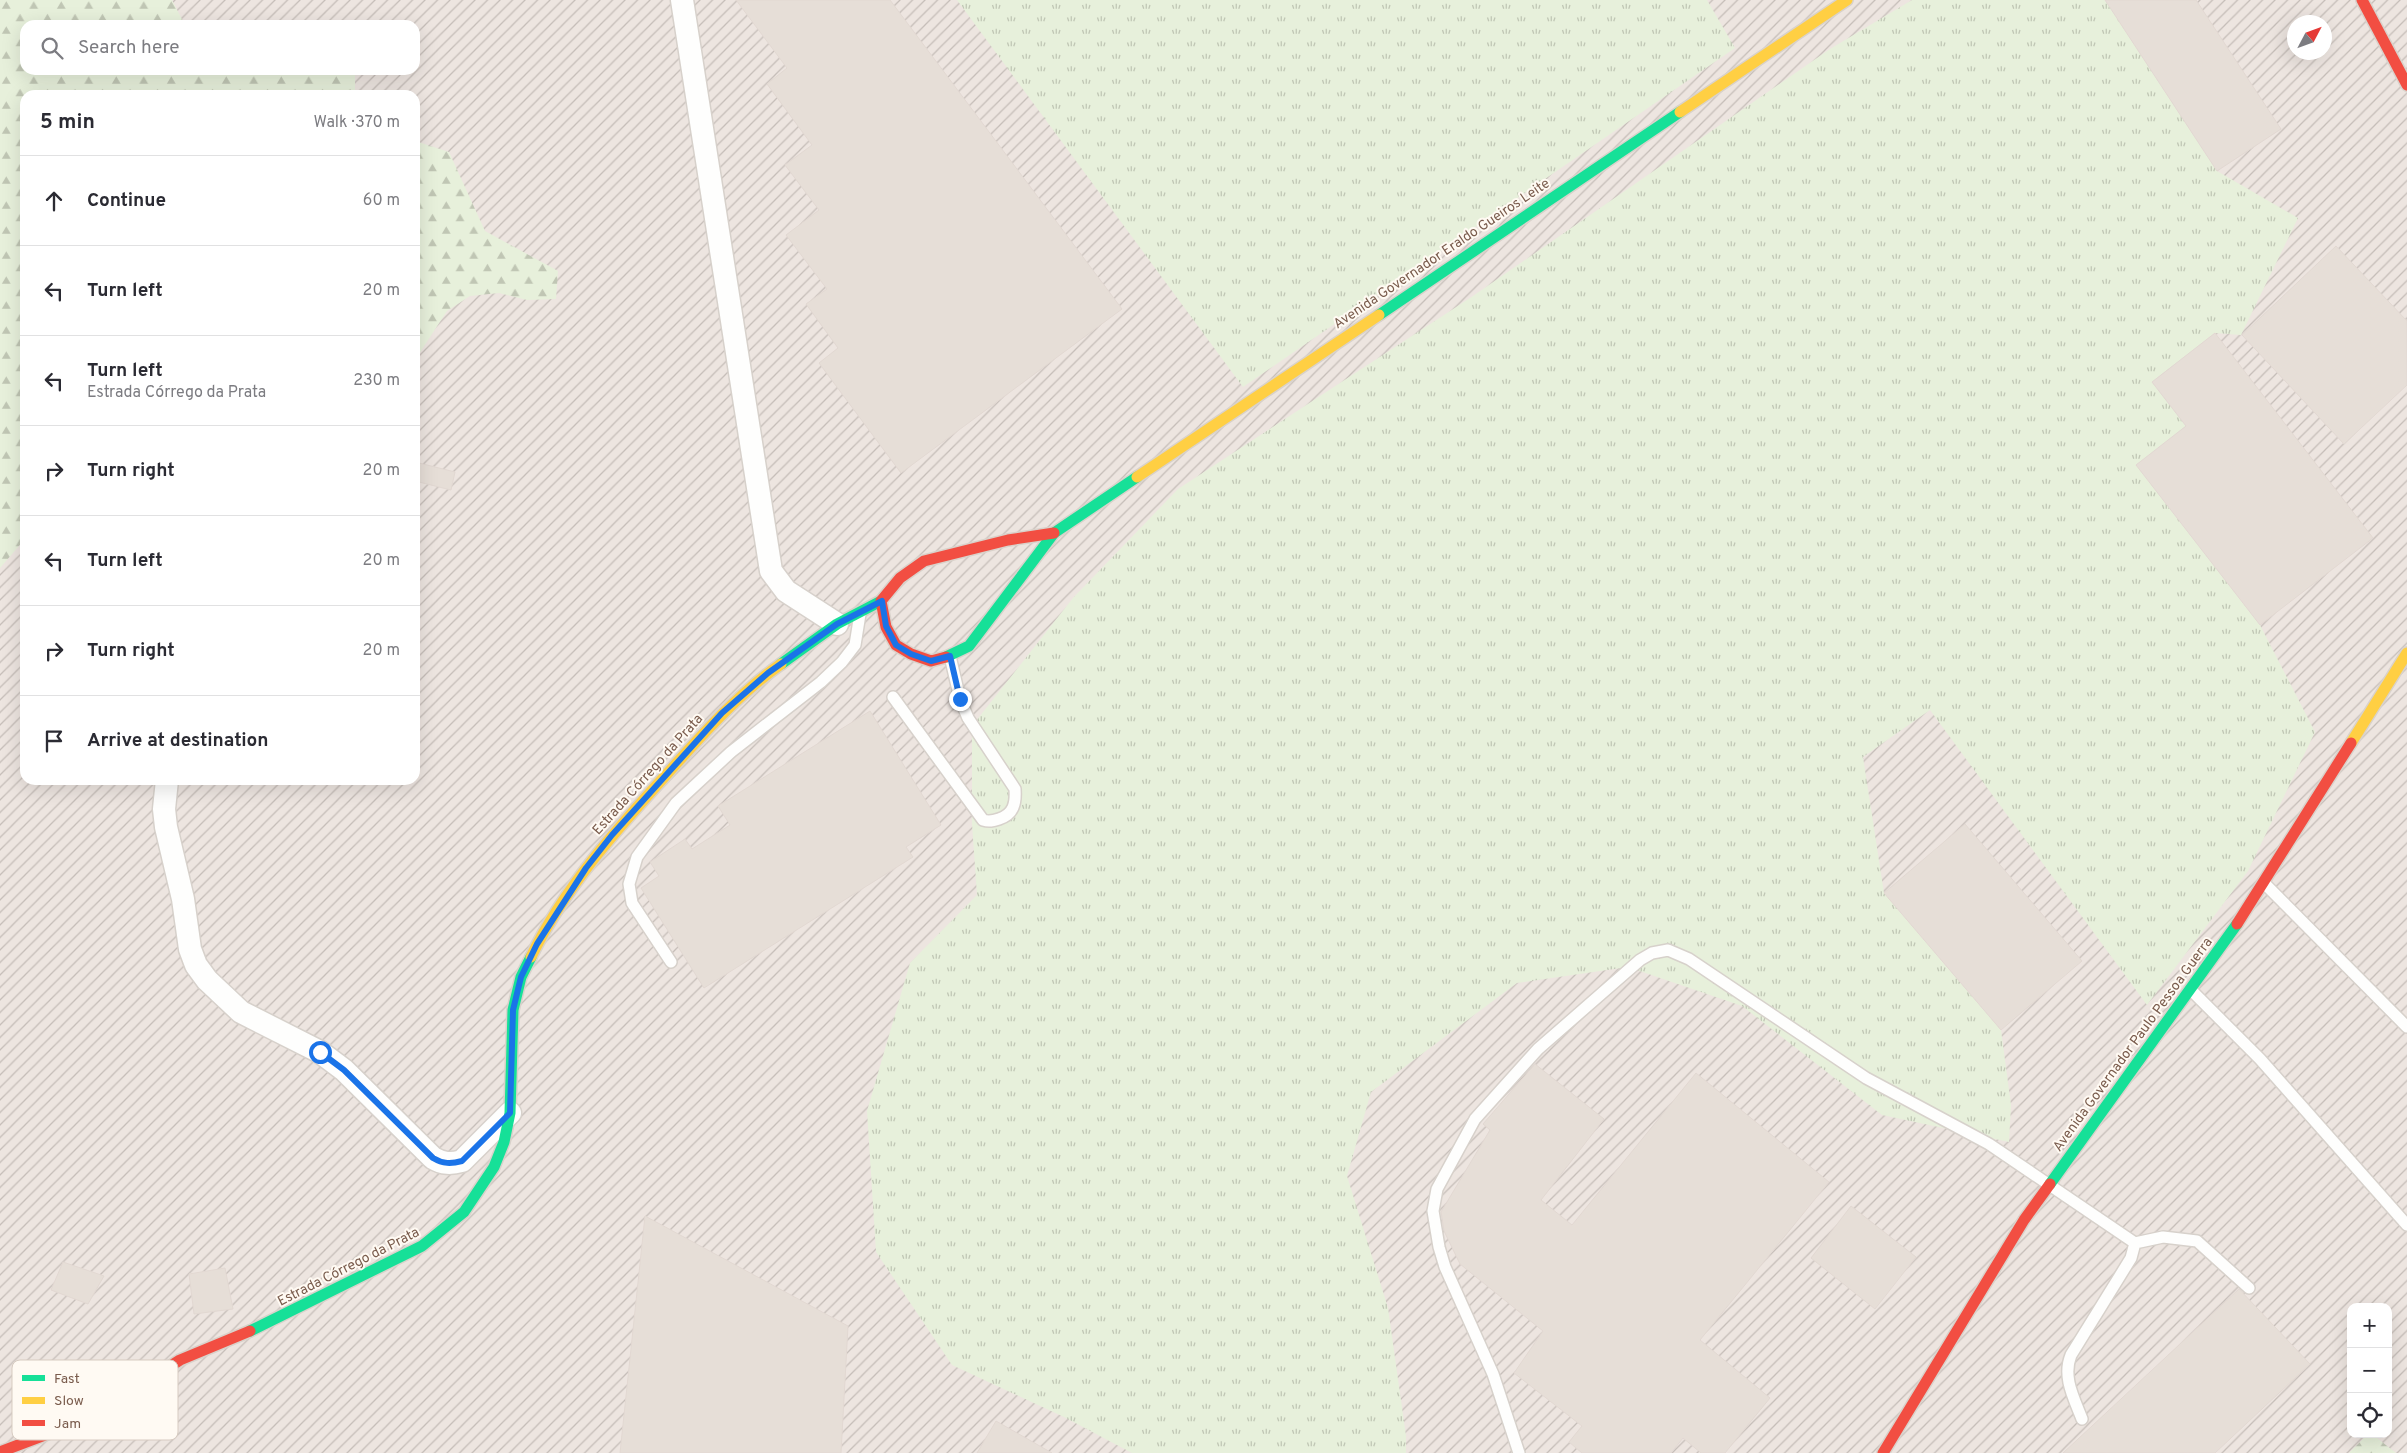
<!DOCTYPE html>
<html lang="en">
<head>
<meta charset="utf-8">
<style>
	body { margin:0; font-family:Overpass,sans-serif; background:#f2f2f3; color:#2b2b33 }
	.controls { position:absolute; right:15px; bottom:15px; display:grid; overflow:hidden; border-radius:10px; box-shadow:0 5px 20px #0002 }
	.controls button { width:45px; height:45px; display:grid; place-items:center; padding:0; border:0; border-bottom:1px solid #e1e1e2; background:#fff; color:#2b2b33; font:25px sans-serif }
	.compass { position:absolute; left:2287px; top:15px; width:45px; height:45px; border-radius:50%; background:#fff; box-shadow:0 5px 20px #0002; rotate:49deg }
	.stop { position:absolute; width:15px; height:15px; margin:-11px; border:4px solid #1a73e8; border-radius:50%; background:#fff }
	.stop.end { background:#1a73e8; border-color:#fff; box-shadow:0 1px 5px #0008 }
	.list { margin:0; padding:0; list-style:none }
	h2 { display:flex; justify-content:space-between; align-items:center; height:65px; margin:0; padding:0 20px; font-size:21px }
	h2 small { font-size:16px; font-weight:400; color:#7c7c81 }
	.list li { display:grid; grid-template-columns:32px 1fr auto; gap:15px; align-items:center; box-sizing:border-box; height:90px; padding:0 20px; border-top:1px solid #e1e1e2 }
	.list b { display:block; font-size:19px; white-space:nowrap }
	.list p { margin:0; font-size:16px; white-space:nowrap; color:#7c7c81 }
	.list em { font-size:16px; font-style:normal; color:#7c7c81 }
	.icon { flex:none; width:28px; height:28px; fill:none; stroke:currentColor; stroke-width:2; stroke-linecap:round; stroke-linejoin:round }
	.map { position:relative; flex:none; width:2407px; height:1453px; overflow:hidden }
	.search { position:absolute; background:#fff; box-shadow:0 5px 20px #0002; left:20px; top:20px; width:400px; height:55px; display:flex; align-items:center; gap:12px; box-sizing:border-box; padding:0 18px; border-radius:15px; color:#7c7c81; font-size:19px }
	.panel { position:absolute; background:#fff; box-shadow:0 5px 20px #0002; left:20px; top:90px; width:400px; height:695px; border-radius:15px }
	.map>svg:first-child { display:block }
</style>
</head>
<body>
<div class="map">
<svg width="2407" height="1453" viewBox="0 0 2407 1453">
	<defs>
		<pattern id="industrial-furrows" width="10" height="10" patternUnits="userSpaceOnUse" patternTransform="scale(1.25)"><rect width="10" height="10" fill="#ede5e0"/><path d="M-1 1l2-2M0 10L10 0M9 11l2-2" fill="none" stroke="#c5bdb8"/></pattern>
		<pattern id="grass-tufts" width="24" height="20" patternUnits="userSpaceOnUse" patternTransform="scale(1.25)"><rect width="24" height="20" fill="#e7f0db"/><path d="M3 7l-1-3M5 7V3M7 7l1-3M15 17l-1-3M17 17v-4M19 17l1-3" fill="none" stroke="#c0c6b4"/></pattern>
		<pattern id="forest-firs" width="22" height="20" patternUnits="userSpaceOnUse" patternTransform="scale(1.25)"><rect width="22" height="20" fill="#e7f0db"/><path d="M5 1l3.5 6h-7zM16 11l3.5 6h-7z" fill="#c0c6b4"/></pattern>
	</defs>
	<rect width="100%" height="100%" fill="#f9f5f0"/>
	<!-- industrial -->
	<path fill="url(#industrial-furrows)" fill-rule="evenodd" d="M0 0H2407V1453H0ZM2294 22H2324V52H2294ZM25 25H415V70H25ZM25 95H415V780H25ZM2351 1307H2388V1434H2351Z"/>
	<!-- grass -->
	<path fill="url(#grass-tufts)" d="M957 0H1707L1735 48 1243 387Z
		M1912 0H2105L2217 171 2298 218 2241 335 2215 333 2152 382 2186 426 2136 465 2260 625 2315 732 2248 871 2147 1005 1930 710 1863 757 1884 893 2001 1030 2011 1105 2009 1142 1882 1115 1742 1006 1628 967 1517 983 1371 1092 1347 1176 1388 1308 1406 1436V1453H1132L1064 1417 952 1365 876 1252 867 1111 910 963 977 895 972 824V726L1073 598 1178 489 1473 296 1830 49Z"/>
	<!-- forest -->
	<path fill="url(#forest-firs)" d="M0 0H172L185 25H25V70H355V95H25V539L0 568Z
		M415 141 449 152 485 231 558 271 556 299 527 300 499 293 470 296 447 311 415 360Z
		M2368 1434H2372L2396 1453H2349Z"/>
	<!-- building -->
	<path fill="#e6ded7" stroke="#e2d8d2" d="M736 0H890L1122 309 901 473 819 363 838 348 806 304 827 289 786 235 819 210 785 165 812 145 767 84 787 68Z
		M2105 0H2196L2281 129 2217 171Z
		M2336 246 2407 321V385L2344 444 2242 335Z
		M2215 333 2373 538 2260 625 2136 465 2186 426 2152 382Z
		M415 462 455 472 451 490 415 481Z
		M870 711 941 825 906 847 913 857 704 988 641 888 659 876 650 862 685 839 692 849 730 825 718 806Z
		M1965 824 2082 961 2001 1030 1884 893Z
		M1535 1064 1604 1119 1541 1200 1572 1225 1696 1073 1829 1182 1700 1340 1770 1398 1725 1453H1701L1683 1438 1671 1453H1582L1569 1442 1582 1426 1514 1373 1543 1331 1460 1264 1444 1231 1441 1212 1490 1130 1483 1124Z
		M1851 1206 1916 1257 1875 1309 1811 1258Z
		M645 1216 848 1326 841 1453H620Z
		M63 1262 104 1276 88 1304 51 1290Z
		M225 1268 233 1309 194 1314 189 1274Z
		M2239 1289 2310 1364 2215 1453H2063Z
		M996 1421 1052 1453H977Z"/>
	<g fill="none" stroke-linecap="round" stroke-linejoin="round">
		<defs>
			<path id="lane" d="M893 697 983 820C989 822 993 821 999 819 1014 814 1016 803 1015 789L968 718 960 699 950 656
				M2264 883 2407 1027
				M671 962 632 903 629 884 637 857 676 803 731 752 821 682 842 662 855 645 860 614
				M2192 991 2260 1059 2407 1225
				M2135 1243 2163 1237 2197 1241 2249 1288
				M1519 1453 1493 1374 1445 1267 1439 1247 1433 1211 1437 1189 1475 1119 1538 1049 1640 960 1652 953 1668 950 1689 959 1866 1078 1989 1144 2135 1243 2131 1258 2071 1355C2062 1377 2074 1398 2082 1419"/>
			<path id="street" d="M682 0 771 571 786 591 837 624
				M167 780 164 809 166 827 183 899 190 949 196 965 207 980 241 1012 320 1052 344 1070 433 1158C443 1164 451 1164 462 1161L510 1113"/>
			<path id="fast" d="M1379 315 1680 112
				M946 657 969 646 1054 533 1137 477
				M781 664 837 624 881 601
				M2050 1184 2237 924
				M250 1331 422 1246 464 1212 494 1167 504 1142 510 1113 513 1010 521 977 531 957"/>
			<path id="slow" d="M1680 112 1847 0
				M1137 477 1379 315
				M2351 743 2407 653
				M531 957C564 888 616 830 667 774 702 735 737 695 781 664"/>
			<path id="jam" d="M2362 0 2407 85
				M946 657 931 661 911 654 896 645 886 627 881 601 900 578 924 561 1008 540 1054 533
				M2237 924 2351 743
				M0 1452 66 1427 103 1409 180 1360 250 1331
				M1883 1453 2024 1220 2050 1184"/>
		</defs>
		<!-- lane casing -->
		<use href="#lane" stroke="#d7d1cb" stroke-width="14"/>
		<!-- street casing -->
		<use href="#street" stroke="#d7d1cb" stroke-width="25"/>
		<!-- fast casing -->
		<use href="#fast" stroke="#d9d2cb" stroke-width="14"/>
		<!-- slow casing -->
		<use href="#slow" stroke="#d9d2cb" stroke-width="14"/>
		<!-- jam casing -->
		<use href="#jam" stroke="#d9d2cb" stroke-width="14"/>
		<!-- lane -->
		<use href="#lane" stroke="#fefefd" stroke-width="11"/>
		<!-- street -->
		<use href="#street" stroke="#fefefd" stroke-width="22"/>
		<!-- fast -->
		<use href="#fast" stroke="#16e098" stroke-width="11"/>
		<!-- slow -->
		<use href="#slow" stroke="#ffcf43" stroke-width="11"/>
		<!-- jam -->
		<use href="#jam" stroke="#f24e42" stroke-width="11"/>
	</g>
	<g fill="none" stroke-linecap="round" stroke-linejoin="round">
		<!-- route -->
		<path stroke="#1a73e8" stroke-width="6" d="M320 1052 344 1070 433 1158C443 1164 451 1164 462 1161L510 1113 513 1010 521 977 537 944 586 868 612 835 722 713 768 673 837 624 882 601 886 626 896 645 911 654 931 661 950 656 960 699"/>
	</g>
	<g text-anchor="middle" stroke-width="4" stroke-linejoin="round" paint-order="stroke">
		<!-- street labels -->
		<g font-size="14" fill="#7a5c4d" stroke="#fffaf3">
			<text transform="translate(1441 253) rotate(-34)" y="5">Avenida Governador Eraldo Gueiros Leite</text>
			<text transform="translate(647 774) rotate(-48)" y="5">Estrada Córrego da Prata</text>
			<text transform="translate(2132 1044) rotate(-54)" y="5">Avenida Governador Paulo Pessoa Guerra</text>
			<text transform="translate(348 1266) rotate(-27)" y="5">Estrada Córrego da Prata</text>
		</g>
	</g>
	<!-- legend -->
	<rect x="12" y="1360" width="166" height="80" rx="8" fill="#fffaf3" stroke="#d7cbc1" stroke-width="1"/>
	<rect x="22" y="1375" width="23" height="6" fill="#16e098"/>
	<rect x="22" y="1397" width="23" height="7" fill="#ffcf43"/>
	<rect x="22" y="1420" width="23" height="6" fill="#f24e42"/>
	<g font-size="14" fill="#7a5c4d">
		<text x="54" y="1383">Fast</text>
		<text x="54" y="1405">Slow</text>
		<text x="54" y="1428">Jam</text>
	</g>
</svg>
<div class="controls">
<button>+</button>
<button>−</button>
<button><svg class="icon" aria-label="locate" viewBox="0 0 24 24"><circle cx="12" cy="12" r="6"/><path d="M12 2v4M12 18v4M2 12h4M18 12h4"/></svg></button>
</div>
<svg class="compass" viewBox="-18 -18 36 36"><path d="M0-13l5 13h-10z" fill="#e53935"/><path d="M0 13l5-13h-10z" fill="#7c7c81"/></svg>
<div class="stop" style="left:320px;top:1052px"></div>
<div class="stop end" style="left:960px;top:699px"></div>
<div class="search"><svg class="icon" aria-label="search" viewBox="0 0 24 24"><circle cx="10" cy="10" r="6"/><path d="M15 15l6 6"/></svg>Search here</div>
<section class="panel">
<h2>5 min<small>Walk · 370 m</small></h2>
<ul class="list">
<li><svg class="icon" aria-label="ahead" viewBox="0 0 24 24"><path d="M12 20V5M6 11l6-6 6 6"/></svg><div><b>Continue</b></div><em>60 m</em></li>
<li><svg class="icon" aria-label="left" viewBox="0 0 24 24"><path d="M17 20v-9H6M10 6l-5 5 5 5"/></svg><div><b>Turn left</b></div><em>20 m</em></li>
<li><svg class="icon" aria-label="left" viewBox="0 0 24 24"><path d="M17 20v-9H6M10 6l-5 5 5 5"/></svg><div><b>Turn left</b><p>Estrada Córrego da Prata</p></div><em>230 m</em></li>
<li><svg class="icon" aria-label="right" viewBox="0 0 24 24"><path d="M7 20v-9h11M14 6l5 5-5 5"/></svg><div><b>Turn right</b></div><em>20 m</em></li>
<li><svg class="icon" aria-label="left" viewBox="0 0 24 24"><path d="M17 20v-9H6M10 6l-5 5 5 5"/></svg><div><b>Turn left</b></div><em>20 m</em></li>
<li><svg class="icon" aria-label="right" viewBox="0 0 24 24"><path d="M7 20v-9h11M14 6l5 5-5 5"/></svg><div><b>Turn right</b></div><em>20 m</em></li>
<li><svg class="icon" aria-label="arrive" viewBox="0 0 24 24"><path d="M6 21V4h12l-3 4 3 4H6"/></svg><div><b>Arrive at destination</b></div></li>
</ul>
</section>
</div>
</body>
</html>
